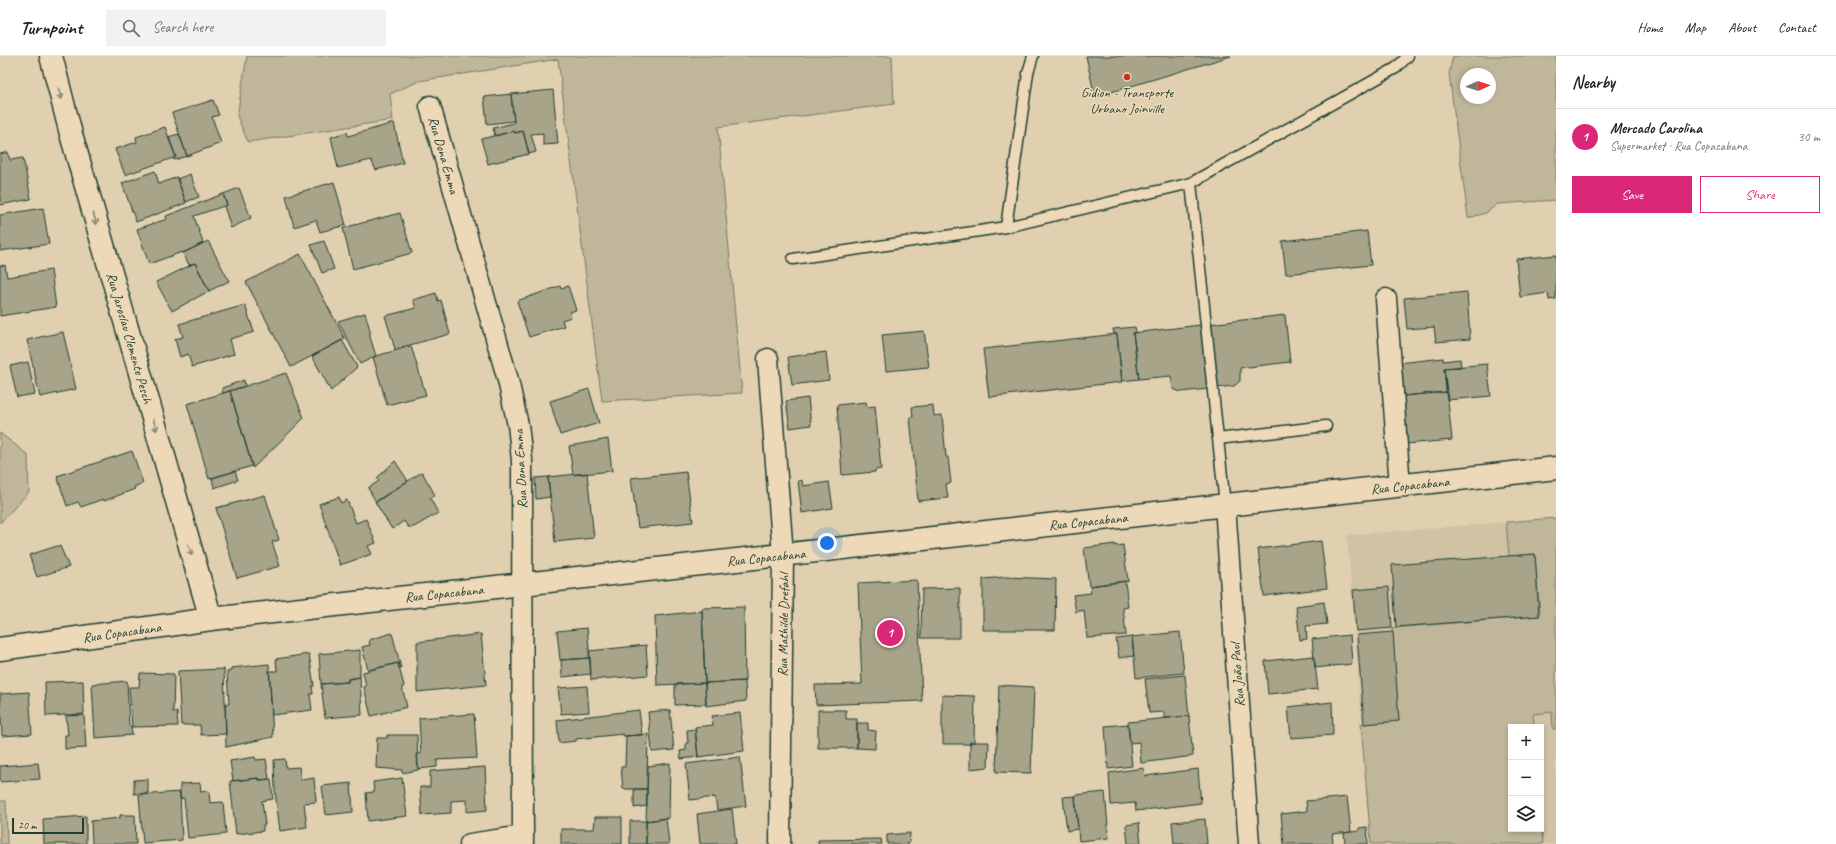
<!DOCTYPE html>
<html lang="en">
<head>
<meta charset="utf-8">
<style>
	body { margin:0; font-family:Caveat,sans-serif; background:#f2f2f2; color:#222 }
	.controls { position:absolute; right:12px; bottom:12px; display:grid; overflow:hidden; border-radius:0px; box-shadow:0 2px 6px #0003 }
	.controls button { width:36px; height:36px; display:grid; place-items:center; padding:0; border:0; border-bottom:1px solid #e0e0e0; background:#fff; color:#222; font:20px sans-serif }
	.compass { position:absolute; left:1460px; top:12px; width:36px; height:36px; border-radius:50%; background:#fff; box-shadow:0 2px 6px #0003; rotate:87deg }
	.scale { position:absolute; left:12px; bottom:10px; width:72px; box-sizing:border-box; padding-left:4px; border:2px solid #1f3d34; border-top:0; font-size:11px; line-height:14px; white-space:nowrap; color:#1f3d34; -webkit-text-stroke:3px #edd9b7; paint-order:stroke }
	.you { position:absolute; left:827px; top:487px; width:14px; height:14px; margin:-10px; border:3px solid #fff; border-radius:50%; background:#1a73e8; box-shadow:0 0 0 6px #1a73e833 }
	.badge { display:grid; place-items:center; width:26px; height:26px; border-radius:50%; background:#db2777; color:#fff; font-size:13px; font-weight:700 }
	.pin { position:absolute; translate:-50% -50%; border:2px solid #fff; box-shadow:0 1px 4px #0006 }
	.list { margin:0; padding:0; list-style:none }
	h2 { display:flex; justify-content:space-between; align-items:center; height:52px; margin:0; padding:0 16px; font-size:17px }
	h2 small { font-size:13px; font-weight:400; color:#767676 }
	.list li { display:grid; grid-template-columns:26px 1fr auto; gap:12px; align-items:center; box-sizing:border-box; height:56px; padding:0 16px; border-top:1px solid #e0e0e0 }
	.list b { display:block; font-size:15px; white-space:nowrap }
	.list p { margin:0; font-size:13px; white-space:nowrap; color:#767676 }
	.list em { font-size:13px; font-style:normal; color:#767676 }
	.actions { display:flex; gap:8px; padding:12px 16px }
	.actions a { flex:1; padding:9px 0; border:1px solid #db2777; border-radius:0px; text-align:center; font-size:14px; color:#db2777 }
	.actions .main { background:#db2777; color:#fff }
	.icon { flex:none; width:22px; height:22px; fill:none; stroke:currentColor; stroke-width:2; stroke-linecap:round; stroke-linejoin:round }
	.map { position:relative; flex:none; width:1556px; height:788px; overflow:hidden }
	header { display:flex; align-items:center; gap:24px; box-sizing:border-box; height:56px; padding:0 20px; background:#fff; border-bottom:1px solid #e0e0e0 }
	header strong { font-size:19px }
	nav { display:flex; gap:22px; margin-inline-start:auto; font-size:14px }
	.search { width:280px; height:36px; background:#f2f2f2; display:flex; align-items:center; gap:10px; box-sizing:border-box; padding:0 14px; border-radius:0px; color:#767676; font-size:15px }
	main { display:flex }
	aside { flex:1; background:#fff }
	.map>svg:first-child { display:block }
</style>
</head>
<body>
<header>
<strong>Turnpoint</strong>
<div class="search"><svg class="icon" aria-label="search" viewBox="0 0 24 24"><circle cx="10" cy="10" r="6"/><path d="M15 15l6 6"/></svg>Search here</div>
<nav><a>Home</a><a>Map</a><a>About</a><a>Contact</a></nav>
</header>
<main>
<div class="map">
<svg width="1556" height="788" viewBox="0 0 1556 788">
	<rect width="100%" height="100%" fill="#e1d0af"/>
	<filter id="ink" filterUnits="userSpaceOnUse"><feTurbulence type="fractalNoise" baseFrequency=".025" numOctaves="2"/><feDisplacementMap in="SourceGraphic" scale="8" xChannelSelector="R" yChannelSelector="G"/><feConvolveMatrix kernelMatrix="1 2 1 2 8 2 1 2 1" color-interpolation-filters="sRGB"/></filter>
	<g filter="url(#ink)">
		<!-- built -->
		<path fill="#d0c3a4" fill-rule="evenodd" d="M1556 462V788H1371L1347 479ZM1511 671H1541V773H1511Z"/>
		<!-- green -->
		<path fill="#c0b79b" stroke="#707a68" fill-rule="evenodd" d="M247 0H892L894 48 718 71 742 337 602 345 558 3 419 25 390 38 393 64 248 86 237 60Z
			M1453 0H1556V144L1497 148 1486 157 1468 162 1449 18ZM1466 18H1490V42H1466Z
			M0 377 28 399 29 436 0 467Z
			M1556 462V673H1553L1552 656 1533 658 1534 671H1511V773H1541V764L1543 788H1371L1361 668 1399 665 1392 572 1540 560 1535 498 1509 500 1506 466Z
			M0 745H6L7 788H0Z"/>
		<!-- building -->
		<path fill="#a7a48a" stroke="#1f3d34" d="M1086 0H1231L1095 41Z
			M553 34 558 88 543 89V77L531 78 536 96 529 98 523 75 515 77 514 75 495 80 493 72 514 67 511 38Z
			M511 38 514 65 487 68 484 41Z
			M213 44 219 59 212 61 221 87 187 100 172 57Z
			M394 67 403 107 376 114 371 104 338 112 331 81 347 76 348 80Z
			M165 71 176 101 125 119 115 93 137 86 136 81Z
			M514 75 515 77 523 75 529 98 488 108 481 83Z
			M179 78 187 100 174 104 173 102 176 101 168 81Z
			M8 96 10 104 23 102 31 143 0 149V98Z
			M155 115 159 128 177 121 186 147 136 166 122 127Z
			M190 118 199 141 186 146 177 123Z
			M334 126 346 169 320 176 316 164 294 171 286 140Z
			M239 132 251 162 231 172 224 150 227 149 223 138Z
			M223 138 227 149 194 160 203 187 183 197 182 196 149 208 137 173 167 163 166 160Z
			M43 152 49 188 0 195V159Z
			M400 157 412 197 353 213 343 172Z
			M1367 175 1371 209 1286 218 1282 185Z
			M208 185 229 225 209 235 195 207 189 209 183 197Z
			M324 185 334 213 322 217 311 189Z
			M300 198 345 283 291 311 246 226Z
			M1556 199V243L1549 244 1548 237 1520 241 1516 203Z
			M195 207 209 235 172 255 156 226Z
			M5 209 7 221 51 214 56 251 0 260V210Z
			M560 230 561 233 568 230 576 254 570 256 571 261 562 264 564 270 529 281 517 245Z
			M1467 236 1470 283 1436 286 1434 271 1407 273 1404 242Z
			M436 237 438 245 441 244 450 278 395 293 385 260 416 252 413 244Z
			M245 249 254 276 230 283 234 298 192 311 188 298 180 301 175 283 183 281 179 268Z
			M365 257 370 274V281L376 300 360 308 338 265Z
			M1285 259 1290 306 1240 312V325L1234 330 1181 336 1173 333 1171 320 1139 323 1133 277Z
			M1135 271 1136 276 1133 277 1139 323 1122 325 1117 278H1114L1113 273Z
			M924 275 929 311 886 315 882 279Z
			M63 276 76 333 40 341 27 284Z
			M1117 278 1122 326 989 341 983 293Z
			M342 284 357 311 331 335 312 300Z
			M411 290 426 339 387 349 373 301Z
			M826 296 829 324 792 329 788 301Z
			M1443 302V305L1460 303 1461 311 1444 312 1447 336 1402 340 1399 307Z
			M28 306 35 338 17 341 10 310Z
			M1487 308 1491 340 1447 344 1444 312Z
			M286 317 304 362 253 412 230 335Z
			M244 324 245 330 223 337 222 332Z
			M589 333 599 367 560 379 550 345Z
			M230 335 252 410 209 423 187 348Z
			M1447 336 1452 384 1406 388 1402 340Z
			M808 342 811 369 790 372 786 345Z
			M866 346 867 351 875 350 881 413 875 414V416L842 419 837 349Z
			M933 349 934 360 942 359 946 401H948L951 427 946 428 948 442 918 445 910 361H913L912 351Z
			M608 383 612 415 573 419 569 390Z
			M132 395 143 427 134 431 135 433 104 445 103 443 81 451 78 446 67 450 57 420Z
			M395 405 408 425 376 446 368 432 379 425 377 422Z
			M235 415 238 424 214 432 212 422Z
			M422 416 435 439 430 442 438 457 414 471H408L404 465 392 473 375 446Z
			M686 416 693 466 638 472 631 422Z
			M587 417 594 482 555 486 548 421Z
			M548 421 550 441 536 443 535 422Z
			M802 424 803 430 829 426 833 452 802 457 798 425Z
			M265 439 279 484 272 486 280 510 237 522 216 452Z
			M339 441 341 447 347 444 356 467 366 463 376 487 368 490 372 498 340 509 319 448Z
			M1321 485 1327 532 1264 540 1258 493Z
			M1115 488V490L1123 489 1128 525 1089 530 1084 492Z
			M57 490H60L69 511 37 521 29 499Z
			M1535 498 1539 560 1396 571 1392 509Z
			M1006 521 1056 523 1055 574H983V523Z
			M917 524 922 645 816 649 815 629 862 628 858 527Z
			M1125 525 1128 551 1123 552 1126 579 1087 582 1084 554 1076 556 1073 539 1091 537 1090 530Z
			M1389 531 1392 572 1356 575 1353 534Z
			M960 532V582H921L922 533Z
			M1324 546 1327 568 1306 570 1307 583 1300 584 1296 550Z
			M744 551 745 625 705 627 702 552Z
			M702 555 705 627 657 629 655 560Z
			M587 572 590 602 560 604 557 575Z
			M1180 576 1184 617 1136 622 1132 581Z
			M1393 576 1399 665 1364 668 1357 579Z
			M392 577 401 612H399L398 607 368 614 362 591 370 589 369 584Z
			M481 578 486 629 417 636V586Z
			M1350 579 1352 608 1315 612 1312 583Z
			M1132 581 1134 600 1119 602 1116 583Z
			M646 589 648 619 591 624 589 595Z
			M360 594V621L348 623V626L321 628 319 598Z
			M309 598 314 630H312L313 638H310L312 654 272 659 269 615H277L276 603Z
			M1314 600 1318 633 1268 638 1265 605Z
			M590 602 591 618 562 621 561 604Z
			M398 607 404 630 402 631 407 651 371 660 364 631 366 630 363 616Z
			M269 608 273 681 226 691 225 648H229L227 616 231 615V612Z
			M224 613 226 678 201 679 200 669H181L178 615Z
			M140 617 174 618 173 656H177L178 670 132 671 129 631H139Z
			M1185 619 1189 660 1164 662V656L1149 657 1145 623Z
			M360 621 362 659 325 662 321 628 348 626V623Z
			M83 625 84 658 46 660 45 626Z
			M127 625 129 670H131L132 679 95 682 92 628Z
			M745 625 746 645 706 650 705 627Z
			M705 627 706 648 675 649V628Z
			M999 629 1034 631 1031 717 996 716Z
			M587 630 589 656 561 658 558 632Z
			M29 636 32 678 2 680 0 638Z
			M942 639 975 640 974 686H970V688H943V678H942Z
			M1332 646 1333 679 1291 682 1288 651Z
			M639 654 642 679 623 680V678L576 683V685L559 687 557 664Z
			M670 654 674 694 652 696 648 656Z
			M818 654H846V663H857V692H818Z
			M740 657 744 695 698 701 695 671 713 669 712 660Z
			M474 658 477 702 437 704V711L418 713 417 698H421L419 662Z
			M84 659 86 692 65 693V679H68L66 660Z
			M1189 660 1193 700 1141 707 1139 686 1130 687 1128 666Z
			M857 667H868V674L876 675 875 693 857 692Z
			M1128 668 1132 710 1108 713 1105 670Z
			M695 673 698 701 681 703 680 695 686 694V687H688L687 674Z
			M648 678 647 733H623L621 711H625L626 680Z
			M387 679H417L418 714 402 717V714L376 712 377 682H387Z
			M970 686H989L988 711 970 713Z
			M255 701 256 704 266 703 269 723 259 724V722L233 725 230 705Z
			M740 701 746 750 717 754 715 741 690 744 686 708Z
			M285 703 286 712 299 711 301 724 314 722 316 746 304 747 307 771 280 775 275 735 274 704Z
			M38 707 40 723 0 726V710Z
			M670 707 669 762 646 765 648 710Z
			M485 711 487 754 467 756V744L451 745V757L422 759 420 731H430V715Z
			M1144 712 1145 720 1198 713 1201 747 1136 755 1135 747 1111 749 1109 717Z
			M259 722V724L271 723 273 743 262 745 265 769H263V775L236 778 230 725Z
			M402 722 407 760 368 765 366 737 374 736 373 726Z
			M148 723V737L134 738V724Z
			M200 727 201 736 209 735 210 747 223 746 226 778 188 782 184 742 180 743V728Z
			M351 727 353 756 326 759 322 730Z
			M634 733H647V750L634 752Z
			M180 736 182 784 143 787 139 739Z
			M1105 736 1109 782 1079 785 1075 739Z
			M1075 740 1078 773 1067 775 1063 741Z
			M1347 741 1351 776 1332 778 1333 788H1284L1281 758 1307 755 1306 745Z
			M732 753 736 788H700L697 758Z
			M120 759H135L136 788H92L91 765 120 762Z
			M86 760V788H44L43 763Z
			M595 761H622V788H561V773H594Z
			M666 762 669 788H646V765Z
			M1205 763 1207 788H1174L1172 766Z
			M630 765H646V788H630Z
			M1139 767 1141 788H1128L1126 769Z
			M1367 771 1368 788H1345L1344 777 1359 775V772Z
			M910 777 909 788H887V779Z
			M881 783 882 788H818V784Z"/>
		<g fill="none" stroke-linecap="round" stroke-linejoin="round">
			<defs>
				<path id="lane" d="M1191 127 1225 449
					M1006 171 1028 17 1033 0
					M793 203 1006 171 1191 127 1396 12 1408 0
					M1218 383 1326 370"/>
				<path id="street" d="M430 50 508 324 518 369 522 404 523 788
					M1386 243 1400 430
					M768 303 783 499 780 788
					M1225 449 1249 788
					M470 788 523 780"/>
				<path id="secondary" d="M51 0 71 78 211 563
					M0 593 211 563 1556 412"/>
			</defs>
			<!-- lane casing -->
			<use href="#lane" stroke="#1f3d34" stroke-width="13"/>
			<!-- street casing -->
			<use href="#street" stroke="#1f3d34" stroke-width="23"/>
			<!-- secondary casing -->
			<use href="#secondary" stroke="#1f3d34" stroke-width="25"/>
			<!-- lane -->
			<use href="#lane" stroke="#edd9b7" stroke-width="10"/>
			<!-- street -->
			<use href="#street" stroke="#edd9b7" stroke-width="20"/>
			<!-- secondary -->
			<use href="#secondary" stroke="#edd9b7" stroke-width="22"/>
		</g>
		<!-- one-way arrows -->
		<defs><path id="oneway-shaft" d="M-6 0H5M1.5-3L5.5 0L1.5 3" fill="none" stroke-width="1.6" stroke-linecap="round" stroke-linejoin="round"/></defs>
		<g stroke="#7c836f">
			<use href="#oneway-shaft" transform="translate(60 38) rotate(75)"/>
			<use href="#oneway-shaft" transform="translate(95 163) rotate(74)"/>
			<use href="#oneway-shaft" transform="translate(155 369) rotate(74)"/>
			<use href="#oneway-shaft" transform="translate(190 494) rotate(74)"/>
		</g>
	</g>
	<!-- markers -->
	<circle fill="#c8321e" stroke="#edd9b7" stroke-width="1.5" cx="1127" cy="21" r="4"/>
	<g text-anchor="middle" stroke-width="3" stroke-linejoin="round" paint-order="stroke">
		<!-- poi labels -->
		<g font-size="14" fill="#1f3d34" stroke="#edd9b7">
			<text x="1127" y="41">Gidion - Transporte<tspan x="1127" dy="16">Urbano Joinville</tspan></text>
		</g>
		<!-- street labels -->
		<g font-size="14" fill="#1f3d34" stroke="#edd9b7">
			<text transform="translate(444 99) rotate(74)" y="5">Rua Dona Emma</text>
			<text transform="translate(130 282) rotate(74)" y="5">Rua Jaroslau Clemente Pesch</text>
			<text transform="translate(520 413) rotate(-93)" y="5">Rua Dona Emma</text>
			<text transform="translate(1410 429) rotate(-6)" y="5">Rua Copacabana</text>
			<text transform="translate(1088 465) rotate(-6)" y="5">Rua Copacabana</text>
			<text transform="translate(766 501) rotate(-6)" y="5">Rua Copacabana</text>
			<text transform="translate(444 537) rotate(-6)" y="5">Rua Copacabana</text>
			<text transform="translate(783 569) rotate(-89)" y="5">Rua Mathilde Drefahl</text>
			<text transform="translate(122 576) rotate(-8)" y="5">Rua Copacabana</text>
			<text transform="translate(1237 619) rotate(-94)" y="5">Rua João Paul</text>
		</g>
	</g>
</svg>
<div class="controls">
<button>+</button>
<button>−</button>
<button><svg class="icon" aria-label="layers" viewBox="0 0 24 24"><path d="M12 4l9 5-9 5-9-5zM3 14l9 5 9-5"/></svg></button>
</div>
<svg class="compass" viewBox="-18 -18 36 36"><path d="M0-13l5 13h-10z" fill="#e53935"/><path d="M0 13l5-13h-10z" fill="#767676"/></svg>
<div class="scale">20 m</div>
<div class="you"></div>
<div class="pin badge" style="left:890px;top:577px">1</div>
</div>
<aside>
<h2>Nearby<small></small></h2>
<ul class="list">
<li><span class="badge">1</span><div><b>Mercado Carolina</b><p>Supermarket · Rua Copacabana</p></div><em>30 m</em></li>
</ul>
<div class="actions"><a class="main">Save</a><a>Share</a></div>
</aside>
</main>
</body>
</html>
